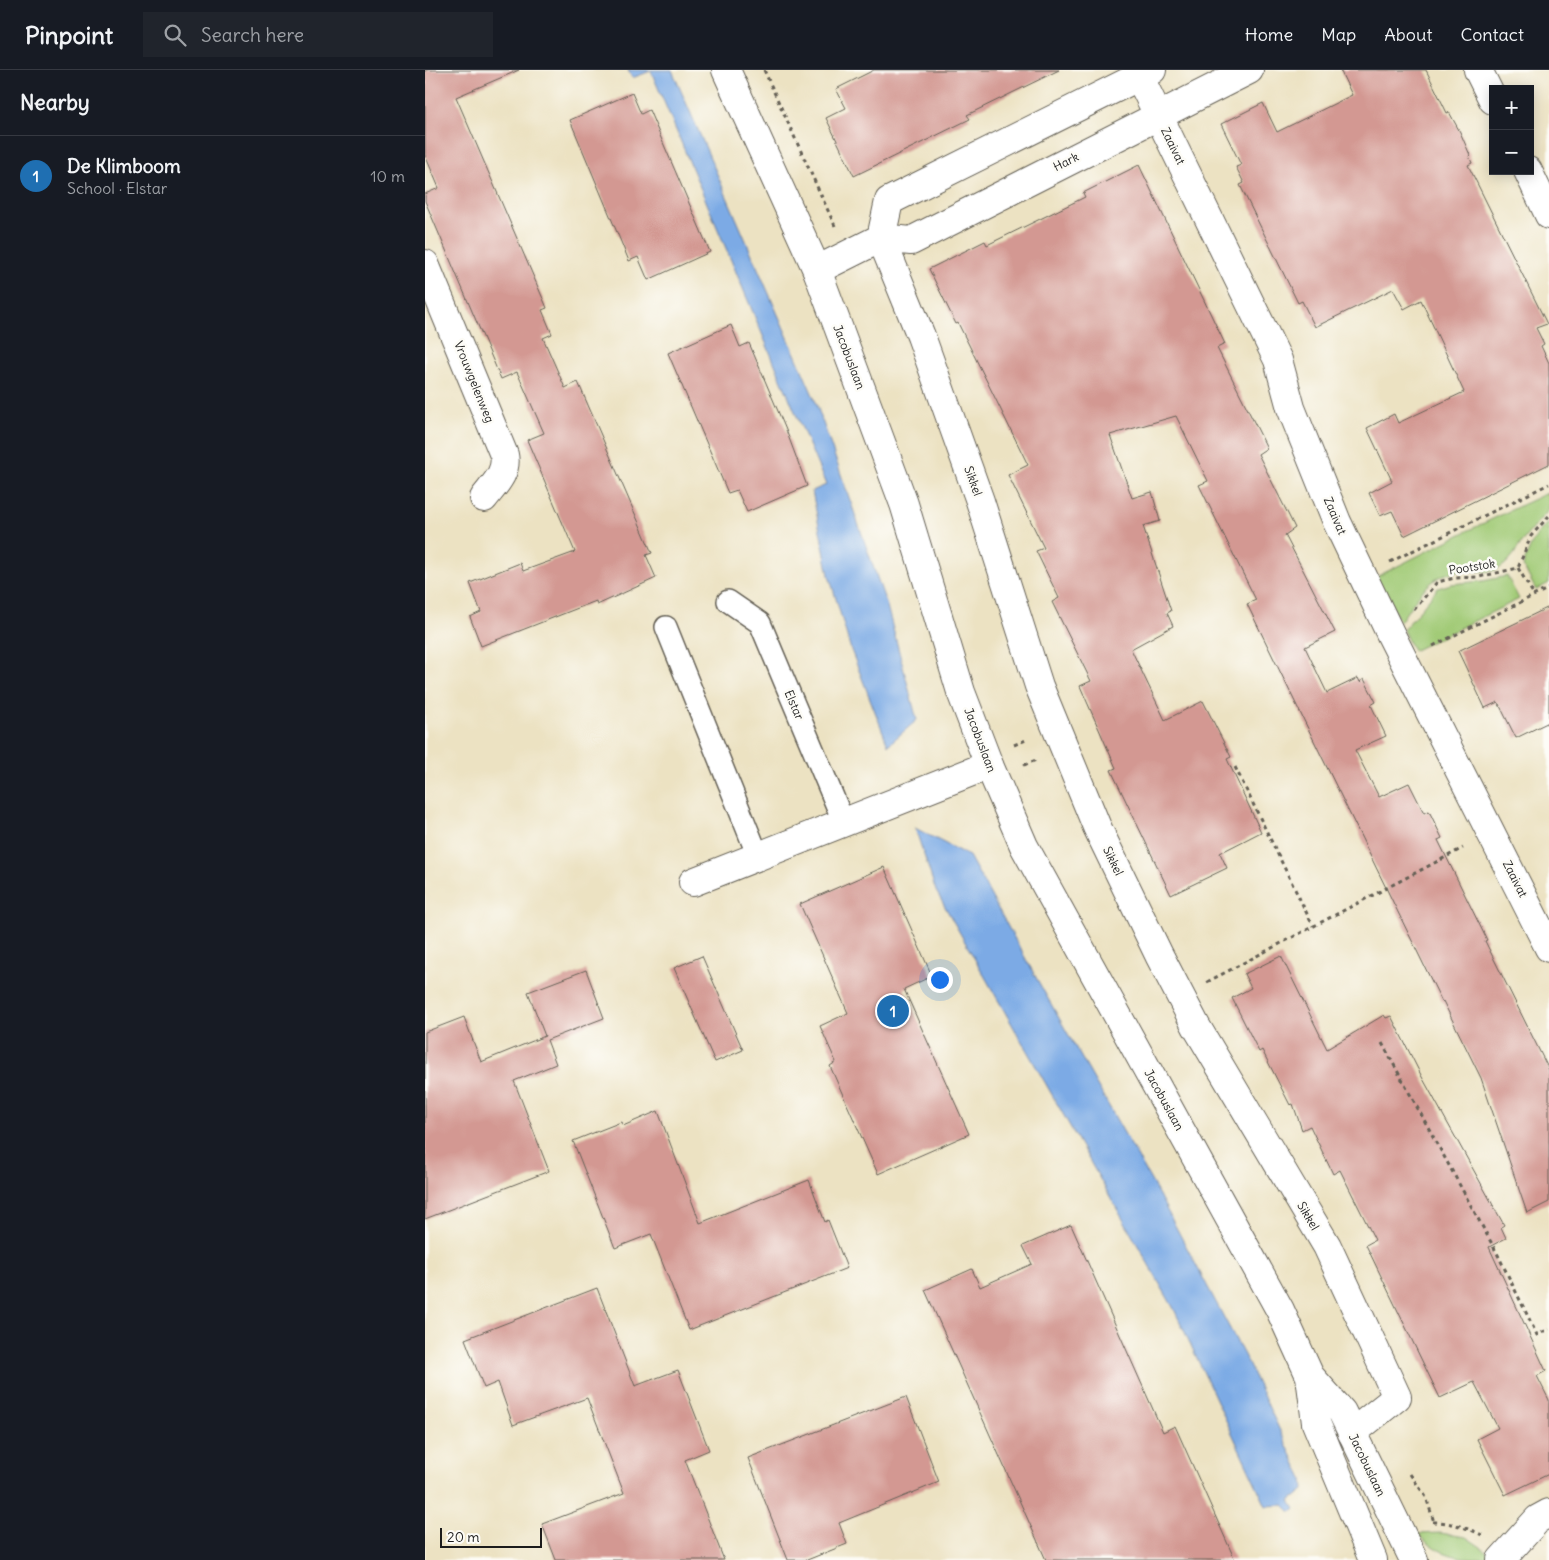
<!DOCTYPE html>
<html lang="en">
<head>
<meta charset="utf-8">
<style>
	body { margin:0; font-family:Delius,sans-serif; background:#20242c; color:#f1f3f6 }
	.controls { position:absolute; right:15px; top:15px; display:grid; overflow:hidden; border-radius:0px; box-shadow:0 2px 12px #0003 }
	.controls button { width:45px; height:45px; display:grid; place-items:center; padding:0; border:0; border-bottom:1px solid #363941; background:#171b24; color:#f1f3f6; font:25px sans-serif }
	.scale { position:absolute; left:15px; bottom:12px; width:102px; box-sizing:border-box; padding-left:5px; border:2px solid #1c1c1c; border-top:0; font-size:14px; line-height:18px; white-space:nowrap; color:#1c1c1c; -webkit-text-stroke:4px #fdfcf7; paint-order:stroke }
	.you { position:absolute; left:514px; top:909px; width:18px; height:18px; margin:-12px; border:4px solid #fff; border-radius:50%; background:#1a73e8; box-shadow:0 0 0 8px #1a73e833 }
	.badge { display:grid; place-items:center; width:32px; height:32px; border-radius:50%; background:#1f6fb2; color:#fff; font-size:16px; font-weight:700 }
	.pin { position:absolute; translate:-50% -50%; border:2px solid #fff; box-shadow:0 1px 5px #0006 }
	.list { margin:0; padding:0; list-style:none }
	h2 { display:flex; justify-content:space-between; align-items:center; height:65px; margin:0; padding:0 20px; font-size:21px }
	h2 small { font-size:16px; font-weight:400; color:#9ea1a6 }
	.list li { display:grid; grid-template-columns:32px 1fr auto; gap:15px; align-items:center; box-sizing:border-box; height:80px; padding:0 20px; border-top:1px solid #363941 }
	.list b { display:block; font-size:19px; white-space:nowrap }
	.list p { margin:0; font-size:16px; white-space:nowrap; color:#9ea1a6 }
	.list em { font-size:16px; font-style:normal; color:#9ea1a6 }
	.icon { flex:none; width:28px; height:28px; fill:none; stroke:currentColor; stroke-width:2; stroke-linecap:round; stroke-linejoin:round }
	.map { position:relative; flex:none; width:1124px; height:1490px; overflow:hidden }
	header { display:flex; align-items:center; gap:30px; box-sizing:border-box; height:70px; padding:0 25px; background:#171b24; border-bottom:1px solid #363941 }
	header strong { font-size:24px }
	nav { display:flex; gap:28px; margin-inline-start:auto; font-size:18px }
	.search { width:350px; height:45px; background:#20242c; display:flex; align-items:center; gap:12px; box-sizing:border-box; padding:0 18px; border-radius:0px; color:#9ea1a6; font-size:19px }
	main { display:flex }
	aside { flex:1; background:#171b24 }
	.map>svg:first-child { display:block }
</style>
</head>
<body>
<header>
<strong>Pinpoint</strong>
<div class="search"><svg class="icon" aria-label="search" viewBox="0 0 24 24"><circle cx="10" cy="10" r="6"/><path d="M15 15l6 6"/></svg>Search here</div>
<nav><a>Home</a><a>Map</a><a>About</a><a>Contact</a></nav>
</header>
<main>
<aside>
<h2>Nearby<small></small></h2>
<ul class="list">
<li><span class="badge">1</span><div><b>De Klimboom</b><p>School · Elstar</p></div><em>10 m</em></li>
</ul>
</aside>
<div class="map">
<svg width="1124" height="1490" viewBox="0 0 1124 1490">
	<rect width="100%" height="100%" fill="#fdfcf7"/>
	<filter id="ink" filterUnits="userSpaceOnUse"><feTurbulence type="fractalNoise" baseFrequency=".02" numOctaves="2"/><feDisplacementMap in="SourceGraphic" scale="10" xChannelSelector="R" yChannelSelector="G"/><feConvolveMatrix kernelMatrix="1 2 1 2 8 2 1 2 1" color-interpolation-filters="sRGB"/></filter>
	<filter id="wash" filterUnits="userSpaceOnUse"><feTurbulence type="fractalNoise" baseFrequency=".0096" numOctaves="4" result="noise"/><feDisplacementMap in="SourceGraphic" scale="20" xChannelSelector="R" yChannelSelector="G"/><feGaussianBlur stdDeviation="1.12" result="paint"/><feColorMatrix in="noise" values="0 0 0 0 0 0 0 0 0 0 0 0 0 0 0 0 0 1.4 0 .05"/><feComposite in="paint" operator="in"/></filter>
	<g filter="url(#wash)">
		<rect width="100%" height="100%" fill="#ece2c2"/>
		<!-- green -->
		<path fill="#a2cb77" stroke="#5f744a" d="M1124 422V440C1115 449 1107 459 1099 469 1091 480 1085 494 1071 500 1058 504 1046 499 1033 501 1004 505 990 530 975 552L951 507 1040 462Z
			M1124 453V513L1111 520 1098 496C1103 481 1110 462 1124 453Z
			M1082 506 1094 529 988 581 978 560 1013 518 1026 514 1058 511Z
			M1015 1463 1041 1467 1069 1486C1049 1490 1031 1489 1012 1479 1005 1474 998 1471 993 1464Z"/>
		<!-- water -->
		<path fill="#7baae5" stroke="#4c6380" d="M203 0H247L390 330 462 536 492 650 463 675 426 580 404 505 387 421 401 415 226 1 207 8Z
			M490 758 544 786 613 911 728 1114 819 1285 878 1409 879 1420 865 1431 870 1439 866 1442 859 1435 841 1436 749 1239 511 821Z"/>
		<g id="blocks">
			<!-- building -->
			<path fill="#d39892" d="M0 0H94L31 27 122 238 117 240 127 264 118 268 140 318 153 312 227 483 221 485 231 508 172 535 171 531 56 576 45 547 56 542 45 513 95 493 98 501 150 482 102 370 119 363 92 302 76 309 0 131V124L14 118 0 85Z
				M449 0H634L542 45 545 49 429 106 401 48 421 38 411 19Z
				M915 0H1001L1022 43 1024 42 1035 62 1045 85 1044 86 1047 93 1043 95 1122 254 1111 258 1119 274 1116 276 1124 293V394L979 466 967 441 955 446 944 423 967 411 942 358 969 344 973 353 1039 322 996 230 979 239 968 219 890 257 877 231 873 233 815 115 819 113 811 97 816 95 796 54 838 33 852 62 927 25Z
				M207 23 216 44 224 40 285 182 223 210 213 187 204 191 145 50Z
				M714 95 800 274 792 278 842 378 833 384 870 458 860 465 910 562 880 577 902 623 933 608 935 612 939 609 951 632 946 635 961 666 930 680 954 727 984 713 999 743 1004 741 1017 768 1013 770 1062 870 1060 871 1124 1000V1132L1102 1143 1056 1008 1018 931 1017 932 822 534 831 530 774 415 783 411 751 346 685 365 707 428 727 422 735 451 718 456 746 541 742 543 748 556 706 579 740 650 778 631 806 687 802 689 836 762 795 783 802 798 746 825 686 700 691 698 655 616 666 611 627 532 634 528 611 481 619 478 583 405 603 395 544 275 533 253 531 254 504 199 560 171 562 175 660 127 658 123Z
				M306 255 315 277 324 273 361 360 382 416 322 442 312 420 303 423 243 283Z
				M1124 537V652L1091 668 1073 632 1060 638 1033 581Z
				M459 797 507 906 479 919 544 1064 453 1104 405 996 411 992 395 956 423 943 375 834Z
				M277 886 318 980 290 992 249 898Z
				M856 886 902 979 959 945 961 948 966 946 997 1007 1079 1155 1076 1157 1081 1168 1064 1177 1121 1301 1112 1306 1124 1330V1404L1080 1425 1052 1369 1073 1358 1049 1312 1015 1328 941 1175 950 1170 915 1100 908 1104 885 1056 877 1060 868 1034 865 1035 837 980 834 982 807 928 826 918 819 904Z
				M161 900 179 948 122 970 131 994 89 1011 124 1101 0 1149V962L39 947 56 992 120 966 103 922Z
				M233 1041 275 1153 384 1110 400 1152 403 1150 422 1198 264 1260 226 1164 190 1178 148 1071 196 1052 198 1056Z
				M646 1155 738 1362 750 1356 810 1490H621L500 1220 547 1199 555 1217 607 1194 598 1176Z
				M172 1218 210 1316 253 1300 284 1380 260 1390 299 1490H131L117 1454 199 1423 162 1328 88 1355 73 1312 59 1318 40 1269Z
				M481 1327 514 1412 414 1453 422 1474 382 1490H363L323 1388Z"/>
		</g>
	</g>
	<g filter="url(#ink)">
		<use href="#blocks" fill-opacity="0" stroke="#656156" stroke-width="1"/>
		<g fill="none" stroke-linecap="round" stroke-linejoin="round">
			<defs>
				<path id="lane" d="M303 531 335 553 419 753
					M241 557 333 786"/>
				<path id="street" d="M1053 0 1068 30
					M714 6 853 290 866 338 912 452 966 565 1124 878
					M1103 101 1124 145
					M456 168 496 266 555 431 614 616 672 757 734 885 771 956 902 1176 972 1327 927 1363
					M456 168 464 131 727 0
					M0 194 79 385C83 402 69 415 59 428
					M392 200 456 168 486 171 824 0
					M268 812 564 695
					M1076 1490 1113 1449 1124 1443"/>
				<path id="secondary" d="M301 0 392 200 479 434 536 622 564 695 599 776 855 1240 885 1306 917 1342 989 1490
					M885 1306 891 1353 948 1490"/>
			</defs>
			<!-- lane casing -->
			<use href="#lane" stroke="#656156" stroke-width="24"/>
			<!-- street casing -->
			<use href="#street" stroke="#656156" stroke-width="30"/>
			<!-- secondary casing -->
			<use href="#secondary" stroke="#656156" stroke-width="30"/>
			<!-- path -->
			<path stroke="#656156" stroke-width="3" stroke-dasharray="4 4" stroke-linecap="butt" d="M339 0 410 156
				M965 492 1124 414
				M1093 498 1109 525
				M989 540 1012 512 1030 508 1054 507 1093 498 1106 466 1124 446
				M1008 576 1124 518
				M589 675 601 670
				M599 695 611 690
				M810 697 888 856
				M782 912 1038 778
				M957 973 1073 1185 1112 1265 1124 1259
				M985 1404 1001 1427 1009 1452
				M1008 1452C1026 1452 1040 1457 1057 1465"/>
			<!-- lane -->
			<use href="#lane" stroke="#fff" stroke-width="21"/>
			<!-- street -->
			<use href="#street" stroke="#fff" stroke-width="28"/>
			<!-- secondary -->
			<use href="#secondary" stroke="#fff" stroke-width="28"/>
		</g>
	</g>
	<g text-anchor="middle" stroke-width="5" stroke-linejoin="round" paint-order="stroke">
		<!-- street labels -->
		<g font-size="12" fill="#1c1c1c" stroke="#fdfcf7">
			<text transform="translate(748 76) rotate(64)" y="4">Zaaivat</text>
			<text transform="translate(641 92) rotate(-27)" y="4">Hark</text>
			<text transform="translate(424 287) rotate(69)" y="4">Jacobuslaan</text>
			<text transform="translate(49 312) rotate(68)" y="4">Vrouwgelenweg</text>
			<text transform="translate(548 411) rotate(70)" y="4">Sikkel</text>
			<text transform="translate(910 446) rotate(67)" y="4">Zaaivat</text>
			<text transform="translate(1047 497) rotate(-9)" y="4">Pootstok</text>
			<text transform="translate(369 635) rotate(67)" y="4">Elstar</text>
			<text transform="translate(555 670) rotate(69)" y="4">Jacobuslaan</text>
			<text transform="translate(688 791) rotate(64)" y="4">Sikkel</text>
			<text transform="translate(1090 809) rotate(63)" y="4">Zaaivat</text>
			<text transform="translate(739 1030) rotate(61)" y="4">Jacobuslaan</text>
			<text transform="translate(883 1146) rotate(59)" y="4">Sikkel</text>
			<text transform="translate(942 1395) rotate(64)" y="4">Jacobuslaan</text>
		</g>
	</g>
</svg>
<div class="controls">
<button>+</button>
<button>−</button>
</div>
<div class="scale">20 m</div>
<div class="you"></div>
<div class="pin badge" style="left:468px;top:941px">1</div>
</div>
</main>
</body>
</html>
